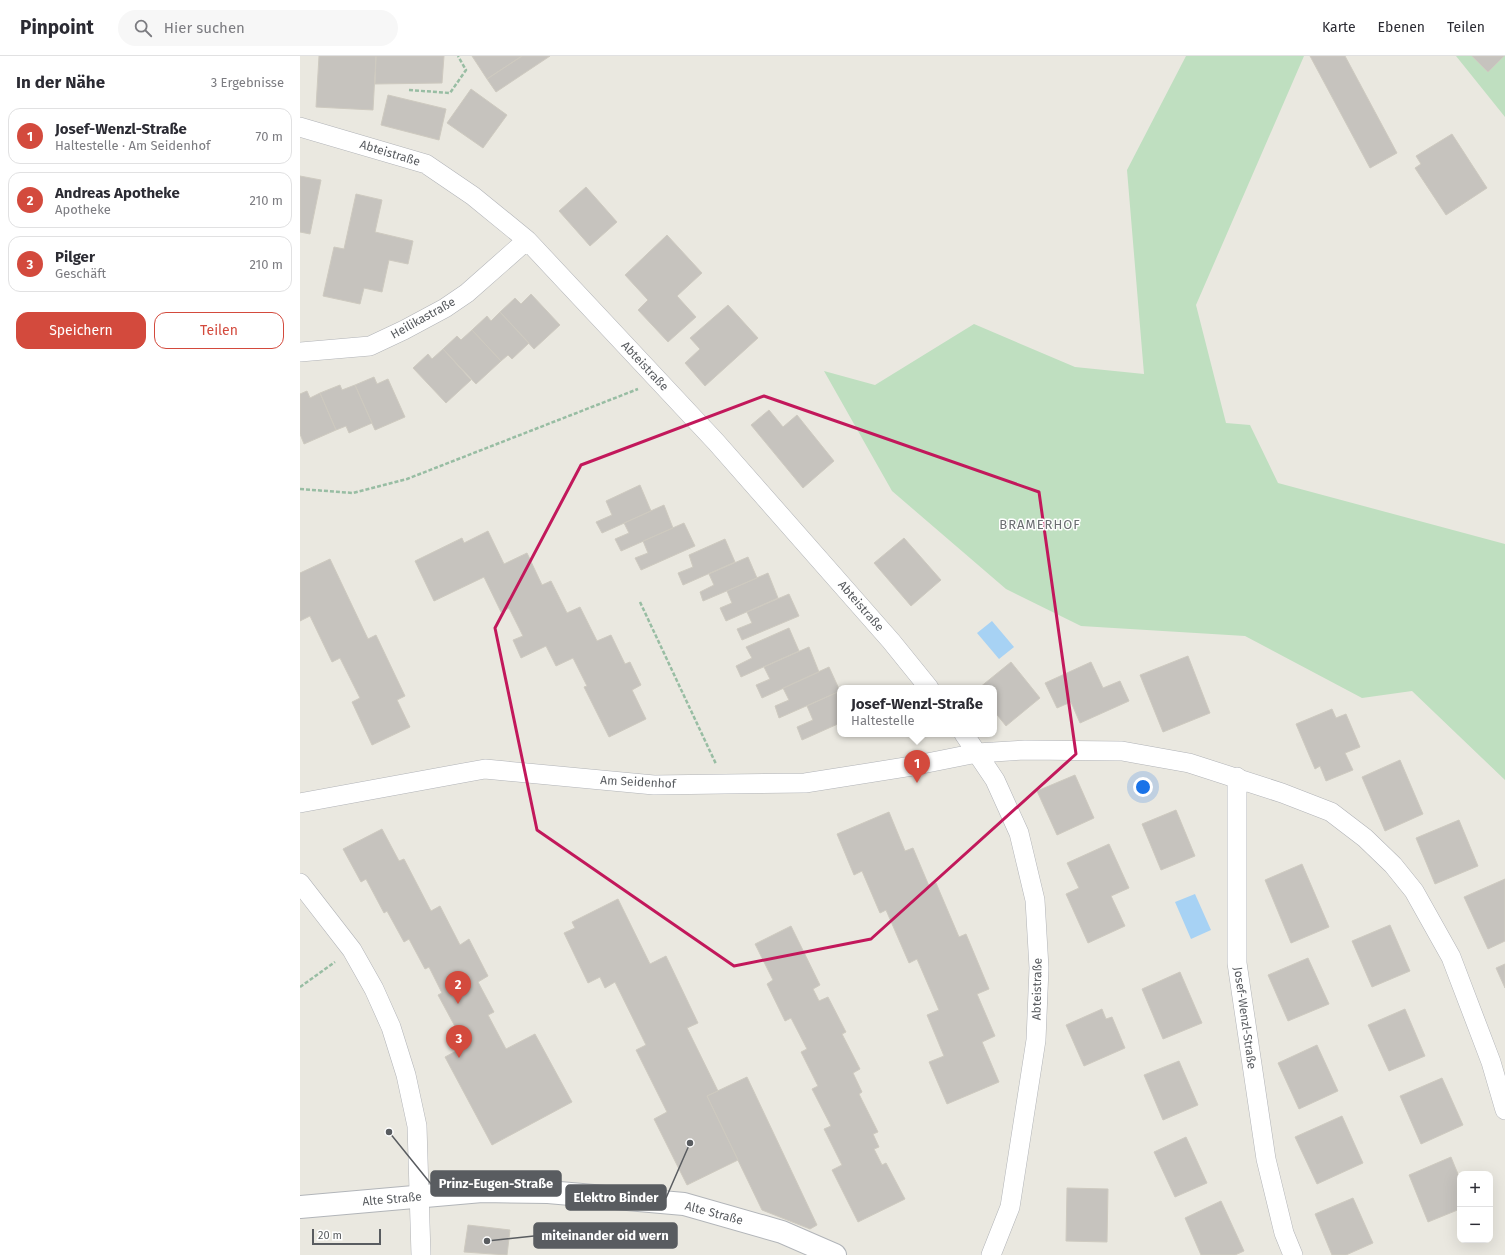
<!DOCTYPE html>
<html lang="de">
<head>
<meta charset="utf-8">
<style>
	body { margin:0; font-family:"Fira Sans",sans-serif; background:#f7f7f7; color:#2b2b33 }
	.controls { position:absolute; right:12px; bottom:12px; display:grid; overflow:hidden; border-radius:8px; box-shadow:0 4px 16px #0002 }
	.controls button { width:36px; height:36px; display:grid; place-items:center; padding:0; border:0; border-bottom:1px solid #e1e1e2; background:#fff; color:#2b2b33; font:20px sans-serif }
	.scale { position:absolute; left:12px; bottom:10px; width:69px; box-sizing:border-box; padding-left:4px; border:2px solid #595c60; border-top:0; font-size:11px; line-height:14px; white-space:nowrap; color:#595c60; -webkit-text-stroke:3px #fff; paint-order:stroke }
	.you { position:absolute; left:843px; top:731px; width:14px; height:14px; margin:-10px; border:3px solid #fff; border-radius:50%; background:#1a73e8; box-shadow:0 0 0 6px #1a73e833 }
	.badge { display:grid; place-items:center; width:26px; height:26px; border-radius:50%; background:#d34a3d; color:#fff; font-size:13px; font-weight:700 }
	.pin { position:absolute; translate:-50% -33px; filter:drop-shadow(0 1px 2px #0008) }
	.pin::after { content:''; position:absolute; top:21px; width:14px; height:12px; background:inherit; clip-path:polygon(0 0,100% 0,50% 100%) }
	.popup { position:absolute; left:537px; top:629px; width:160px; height:52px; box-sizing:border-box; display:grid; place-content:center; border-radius:8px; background:#fff; filter:drop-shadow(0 1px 3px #0005); font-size:13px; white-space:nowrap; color:#7c7c81 }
	.popup b { font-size:15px; color:#2b2b33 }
	.popup::after { content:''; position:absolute; left:50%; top:100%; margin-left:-8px; border:8px solid transparent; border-top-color:#fff }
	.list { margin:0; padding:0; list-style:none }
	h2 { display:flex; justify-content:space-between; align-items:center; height:52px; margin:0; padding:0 16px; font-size:17px }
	h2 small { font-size:13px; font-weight:400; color:#7c7c81 }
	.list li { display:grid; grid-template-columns:26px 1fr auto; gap:12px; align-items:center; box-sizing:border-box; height:56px; margin:0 8px 8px; padding:0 8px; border:1px solid #e1e1e2; border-radius:12px }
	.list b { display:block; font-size:15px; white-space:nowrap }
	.list p { margin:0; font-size:13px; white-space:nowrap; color:#7c7c81 }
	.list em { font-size:13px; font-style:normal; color:#7c7c81 }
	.actions { display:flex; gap:8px; padding:12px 16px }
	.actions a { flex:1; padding:9px 0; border:1px solid #d34a3d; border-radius:12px; text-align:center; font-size:14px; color:#d34a3d }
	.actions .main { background:#d34a3d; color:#fff }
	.icon { flex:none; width:22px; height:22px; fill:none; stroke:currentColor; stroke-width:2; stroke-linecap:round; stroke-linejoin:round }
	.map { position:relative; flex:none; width:1205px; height:1199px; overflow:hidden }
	header { display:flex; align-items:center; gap:24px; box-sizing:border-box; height:56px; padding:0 20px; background:#fff; border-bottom:1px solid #e1e1e2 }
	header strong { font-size:19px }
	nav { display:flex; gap:22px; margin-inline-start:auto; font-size:14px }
	.search { width:280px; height:36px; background:#f7f7f7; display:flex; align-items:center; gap:10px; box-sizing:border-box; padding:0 14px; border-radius:22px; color:#7c7c81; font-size:15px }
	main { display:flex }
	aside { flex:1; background:#fff }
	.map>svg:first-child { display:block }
</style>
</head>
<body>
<header>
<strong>Pinpoint</strong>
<div class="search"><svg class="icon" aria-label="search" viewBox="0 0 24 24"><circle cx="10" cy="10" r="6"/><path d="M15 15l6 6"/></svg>Hier suchen</div>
<nav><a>Karte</a><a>Ebenen</a><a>Teilen</a></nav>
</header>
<main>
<aside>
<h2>In der Nähe<small>3 Ergebnisse</small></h2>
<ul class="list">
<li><span class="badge">1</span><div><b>Josef-Wenzl-Straße</b><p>Haltestelle · Am Seidenhof</p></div><em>70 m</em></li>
<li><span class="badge">2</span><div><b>Andreas Apotheke</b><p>Apotheke</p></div><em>210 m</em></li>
<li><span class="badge">3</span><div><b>Pilger</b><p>Geschäft</p></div><em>210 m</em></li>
</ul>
<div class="actions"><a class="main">Speichern</a><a>Teilen</a></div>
</aside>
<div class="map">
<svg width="1205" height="1199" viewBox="0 0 1205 1199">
	<rect width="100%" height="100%" fill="#eae8e0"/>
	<!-- green -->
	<path fill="#bfdfc0" d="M886 0H1004L896 249 926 367 950 369 978 427 1205 488V724L1112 635 1062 642 945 580 781 570 706 533 592 435 524 315 575 329 674 268 775 311 844 318 827 114Z
		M1156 0H1205V61Z"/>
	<!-- water -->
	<path fill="#a7d2f4" d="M692 565 714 591 699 603 677 577Z
		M895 838 911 874 891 883 875 846Z"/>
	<!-- building -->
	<path fill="#c6c3be" stroke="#cecac0" d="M19 0H76L73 54 16 51Z
		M76 0H144L142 27 75 28Z
		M172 0H222L187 23Z
		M222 0H250L196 36 187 23Z
		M1010 0H1045L1097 97 1070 112Z
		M1172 0H1204L1188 16Z
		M171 33 207 59 183 92 147 67Z
		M88 39 146 53 139 84 81 69Z
		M1152 78 1187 132 1146 159 1115 112 1121 108 1116 100Z
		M0 120 21 124 10 178 0 176Z
		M286 131 317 166 290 190 259 155Z
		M56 138 82 144 75 176 113 185 108 208 89 204 82 236 64 232 60 248 23 240 34 191 44 193Z
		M367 179 402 217 377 240 396 261 368 286 338 254 348 244 325 219Z
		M231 238 260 269 234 293 200 256 215 242 221 248Z
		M428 249 458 282 405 330 385 307 400 293 390 282Z
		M200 256 229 287 212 303 208 299 201 305 172 274 187 260 191 265Z
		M172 274 201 305 176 328 143 293 157 280 161 284Z
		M143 293 171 324 146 347 113 312 128 298 132 303Z
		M74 321 77 328 88 323 105 361 75 374 55 329Z
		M40 329 42 334 55 329 72 367 49 377 46 370 36 374 20 337Z
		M7 335 10 342 20 337 36 374 4 388 0 378V338Z
		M469 354 483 371 497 359 534 405 503 432 451 369Z
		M340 429 351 455 302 477 296 466 312 459 306 445Z
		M364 449 373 472 321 495 315 483 329 477 324 467Z
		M384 467 395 490 341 514 335 502 348 497 343 485Z
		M188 475 204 508 227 497 242 529 251 525 267 557 280 551 297 585 311 579 325 608 330 606 341 629 332 634 346 663 309 681 284 631 287 630 273 602 256 610 246 590 221 602 213 584 223 580 209 552 201 556 184 521 134 545 115 505 162 482 164 487Z
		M604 482 641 524 611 550 574 507Z
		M425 483 435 506 383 529 378 517 393 511 389 499Z
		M448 501 457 522 403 545 400 536 414 529 409 518Z
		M30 503 68 583 76 579 105 640 97 644 110 671 72 689 52 646 60 642 40 602 32 606 10 560 0 565V517Z
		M468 517 478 542 426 565 420 552 432 547 427 535Z
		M489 538 499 560 442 584 437 573 452 567 447 556Z
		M489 572 499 595 441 621 436 610 452 602 446 591Z
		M509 591 519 616 462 642 456 629 470 623 464 611Z
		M888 600 910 657 863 676 840 619Z
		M711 606 740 642 706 670 694 655V632H679Z
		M791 606 803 632 820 625 829 645 780 667 771 646 757 652 745 627Z
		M529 611 540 635 479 662 475 650 489 644 483 632Z
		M540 635V667L502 684 497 671 513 664 507 650Z
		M1032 653 1036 662 1046 658 1060 691 1045 697 1053 714 1026 725 1020 710 1015 713 996 668Z
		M1100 704 1123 758 1085 775 1062 721Z
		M775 719 794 762 757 779 737 735Z
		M876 754 895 800 861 814 842 768Z
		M589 756 605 795 613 792 629 830 636 827 659 881 666 878 689 933 677 938 695 980 682 986 699 1026 647 1048 629 1006 644 1000 627 959 639 954 617 903 609 907 586 854 580 857 562 815 554 819 537 778Z
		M1159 764 1178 810 1135 828 1116 782Z
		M82 773 99 805 104 803 131 855 140 850 160 889 169 883 188 920 178 926 194 956 188 959 206 993 235 978 272 1046 192 1089 145 1001 160 993 152 979 158 976 138 939 142 937 129 911 125 913 109 883 104 886 87 855 84 857 66 823 61 826 43 793Z
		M809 788 829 832 811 840 825 870 788 887 766 838 779 832 767 807Z
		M1002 808 1029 871 991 887 965 824Z
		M1205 823V885L1188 893 1164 841Z
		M318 843 350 908 366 900 398 967 387 972 418 1035 407 1040 438 1104 387 1129 354 1063 367 1056 336 994 346 989 315 926 305 932 300 921 288 927 264 877 275 872 272 866Z
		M1090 869 1110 915 1072 931 1052 885Z
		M491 870 520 929 513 933 519 945 528 941 546 976 542 978 560 1013 553 1017 562 1036 559 1038 578 1076 573 1078 579 1091 574 1093 582 1109 586 1107 605 1143 558 1166 532 1114 542 1109 524 1073 531 1070 512 1033 518 1030 501 996 507 993 491 962 485 965 467 928 473 924 455 888Z
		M1008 902 1029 948 988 965 968 919Z
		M1205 908V932L1196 912Z
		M880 916 902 967 863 983 842 933Z
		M802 953 806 963 812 961 825 992 784 1010 766 969Z
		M1105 953 1125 1000 1089 1015 1068 969Z
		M1017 989 1038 1035 999 1053 978 1007Z
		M879 1005 898 1049 863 1064 844 1019Z
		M447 1021 517 1169 510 1173 462 1154 407 1040Z
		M1142 1022 1163 1069 1121 1088 1100 1040Z
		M1042 1060 1063 1107 1017 1128 995 1081Z
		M886 1081 907 1127 875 1141 854 1096Z
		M1151 1101 1160 1123V1153L1128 1166 1109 1119Z
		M767 1132 808 1133 807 1186 766 1185Z
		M1053 1142 1073 1187 1046 1199H1032L1015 1158Z
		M921 1145 944 1195 935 1199H901L885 1162Z
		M168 1169 210 1174 207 1199 164 1196Z"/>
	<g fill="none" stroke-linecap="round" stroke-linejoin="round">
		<defs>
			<path id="street" d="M0 71 126 108 173 140 227 184 416 386 591 585 629 632
				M0 296 70 290 104 274 145 252 167 237 227 184
				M664 678 695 724 719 777 735 844 739 912 736 984 710 1151 691 1199
				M937 721V907L966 1103 984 1177 993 1199
				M0 747 185 713 354 729 425 728 505 727 612 710 677 697 725 694 822 695 889 707 982 737 1031 756 1065 782 1093 809 1114 835 1151 901 1191 1006 1205 1054
				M0 827 52 894 74 933 91 971 106 1019 117 1070 121 1199"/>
			<path id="secondary" d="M0 1151 182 1135 248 1136 384 1148 482 1176 535 1199"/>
		</defs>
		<!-- street casing -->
		<use href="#street" stroke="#b1b3b7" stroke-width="20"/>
		<!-- secondary casing -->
		<use href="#secondary" stroke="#b2b5b9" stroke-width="24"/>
		<!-- path -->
		<path stroke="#98bda3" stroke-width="2.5" stroke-dasharray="4 2" stroke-linecap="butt" d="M109 34 150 37 166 14 158 0
			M0 433 53 437 107 423 338 333
			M340 546 416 708
			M0 931 35 906"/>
		<!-- street -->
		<use href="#street" stroke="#fff" stroke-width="19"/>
		<!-- secondary -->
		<use href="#secondary" stroke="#fff" stroke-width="22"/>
	</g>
	<!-- marked area -->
	<path fill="none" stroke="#c2185b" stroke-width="3" stroke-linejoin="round" d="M464 340 739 436 776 698 571 883 434 910 237 774 195 572 281 409Z"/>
	<g text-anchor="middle" stroke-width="3" stroke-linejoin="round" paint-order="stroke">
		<!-- street labels -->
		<g font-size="12" fill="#595c60" stroke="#fff">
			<text transform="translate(90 97) rotate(17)" y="4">Abteistraße</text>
			<text transform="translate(123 262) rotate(-29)" y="4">Heilikastraße</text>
			<text transform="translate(345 310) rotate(47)" y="4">Abteistraße</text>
			<text transform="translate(561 550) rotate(49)" y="4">Abteistraße</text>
			<text transform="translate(338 726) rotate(3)" y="4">Am Seidenhof</text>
			<text transform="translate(737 933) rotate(-89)" y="4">Abteistraße</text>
			<text transform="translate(945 962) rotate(82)" y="4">Josef-Wenzl-Straße</text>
			<text transform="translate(92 1143) rotate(-5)" y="4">Alte Straße</text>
			<text transform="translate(414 1157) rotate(15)" y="4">Alte Straße</text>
		</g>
		<!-- neighbourhood labels -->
		<g font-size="13" letter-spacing="1" fill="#6a6e71" stroke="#fff">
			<text x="740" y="473">BRAMERHOF</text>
		</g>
	</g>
	<!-- callouts -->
	<path fill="none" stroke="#595c60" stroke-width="1.5" d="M89 1076L131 1128M390 1087L366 1142M187 1185L234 1180"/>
	<g fill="#595c60" stroke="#fff" stroke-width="1.5">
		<circle cx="89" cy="1076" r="4"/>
		<circle cx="390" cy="1087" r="4"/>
		<circle cx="187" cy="1185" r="4"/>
	</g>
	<g fill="#595c60" stroke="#595c60" stroke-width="1.5">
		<rect x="131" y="1115" width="130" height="25" rx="4"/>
		<rect x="266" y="1129" width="100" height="25" rx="4"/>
		<rect x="234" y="1167" width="143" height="25" rx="4"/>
	</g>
	<g font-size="13" text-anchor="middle" font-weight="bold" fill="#fff">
		<text x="196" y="1132">Prinz-Eugen-Straße</text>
		<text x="316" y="1146">Elektro Binder</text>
		<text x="305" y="1184">miteinander oid wern</text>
	</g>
</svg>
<div class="controls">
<button>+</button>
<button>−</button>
</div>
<div class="scale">20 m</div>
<div class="you"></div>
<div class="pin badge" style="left:617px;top:727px">1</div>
<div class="popup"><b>Josef-Wenzl-Straße</b>Haltestelle</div>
<div class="pin badge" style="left:158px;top:948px">2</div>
<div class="pin badge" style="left:159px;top:1002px">3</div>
</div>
</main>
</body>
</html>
